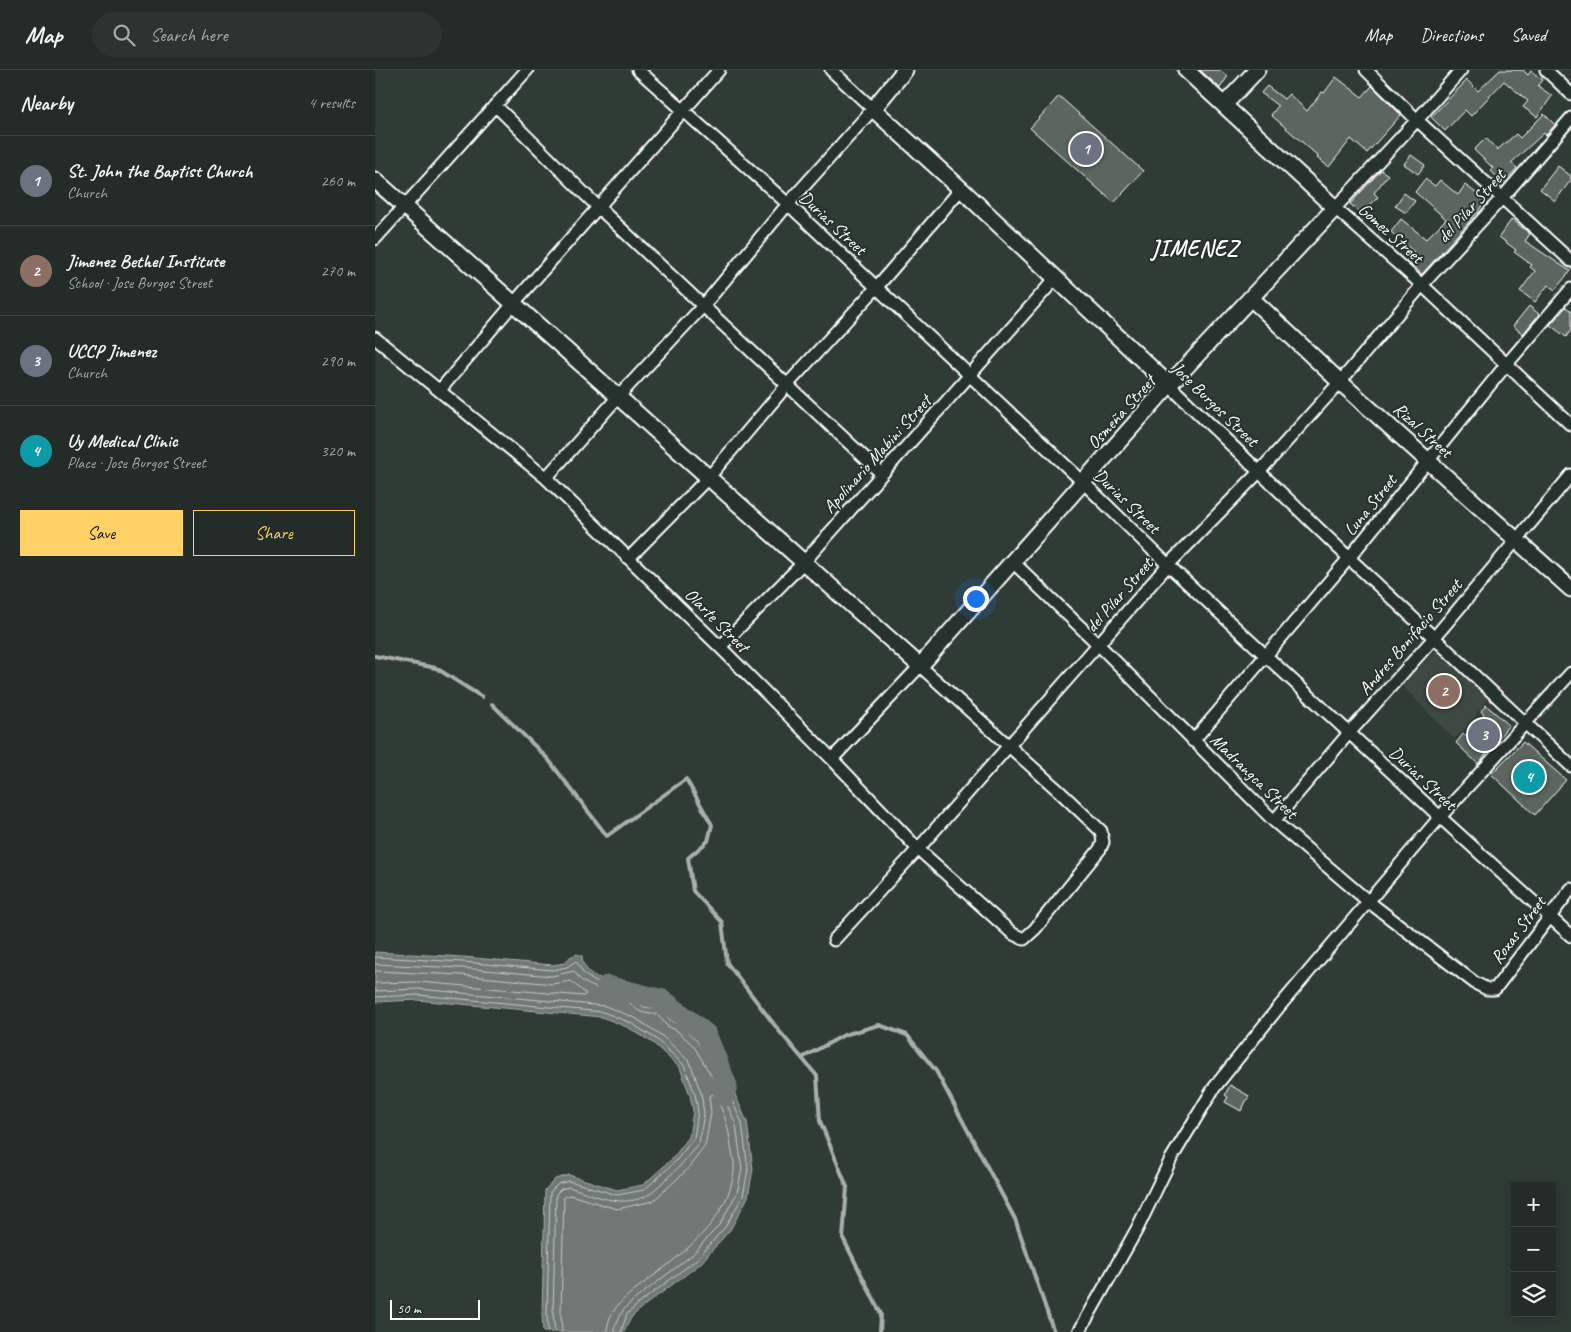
<!DOCTYPE html>
<html lang="en">
<head>
<meta charset="utf-8">
<style>
	body { margin:0; font-family:Caveat,sans-serif; background:#2b3430; color:#f1f3f6 }
	.controls { position:absolute; right:15px; bottom:15px; display:grid; overflow:hidden; border-radius:0px; box-shadow:0 2px 12px #0003 }
	.controls button { width:45px; height:45px; display:grid; place-items:center; padding:0; border:0; border-bottom:1px solid #404845; background:#232c28; color:#f1f3f6; font:25px sans-serif }
	.scale { position:absolute; left:15px; bottom:12px; width:90px; box-sizing:border-box; padding-left:5px; border:2px solid #fff; border-top:0; font-size:14px; line-height:18px; white-space:nowrap; color:#fff; -webkit-text-stroke:4px #26332d; paint-order:stroke }
	.you { position:absolute; left:600px; top:528px; width:18px; height:18px; margin:-12px; border:4px solid #fff; border-radius:50%; background:#1a73e8; box-shadow:0 0 0 8px #1a73e833 }
	.badge { display:grid; place-items:center; width:32px; height:32px; border-radius:50%; background:#ffd166; color:#fff; font-size:16px; font-weight:700 }
	.pin { position:absolute; translate:-50% -50%; border:2px solid #fff; box-shadow:0 1px 5px #0006 }
	.list { margin:0; padding:0; list-style:none }
	h2 { display:flex; justify-content:space-between; align-items:center; height:65px; margin:0; padding:0 20px; font-size:21px }
	h2 small { font-size:16px; font-weight:400; color:#a3a7a8 }
	.list li { display:grid; grid-template-columns:32px 1fr auto; gap:15px; align-items:center; box-sizing:border-box; height:90px; padding:0 20px; border-top:1px solid #404845 }
	.list b { display:block; font-size:19px; white-space:nowrap }
	.list p { margin:0; font-size:16px; white-space:nowrap; color:#a3a7a8 }
	.list em { font-size:16px; font-style:normal; color:#a3a7a8 }
	.actions { display:flex; gap:10px; padding:15px 20px }
	.actions a { flex:1; padding:11px 0; border:1px solid #ffd166; border-radius:0px; text-align:center; font-size:18px; color:#ffd166 }
	.actions .main { background:#ffd166; color:#111 }
	.icon { flex:none; width:28px; height:28px; fill:none; stroke:currentColor; stroke-width:2; stroke-linecap:round; stroke-linejoin:round }
	.map { position:relative; flex:none; width:1196px; height:1262px; overflow:hidden }
	header { display:flex; align-items:center; gap:30px; box-sizing:border-box; height:70px; padding:0 25px; background:#232c28; border-bottom:1px solid #404845 }
	header strong { font-size:24px }
	nav { display:flex; gap:28px; margin-inline-start:auto; font-size:18px }
	.search { width:350px; height:45px; background:#2b3430; display:flex; align-items:center; gap:12px; box-sizing:border-box; padding:0 18px; border-radius:28px; color:#a3a7a8; font-size:19px }
	main { display:flex }
	aside { flex:1; background:#232c28 }
	.map>svg:first-child { display:block }
</style>
</head>
<body>
<header>
<strong>Map</strong>
<div class="search"><svg class="icon" aria-label="search" viewBox="0 0 24 24"><circle cx="10" cy="10" r="6"/><path d="M15 15l6 6"/></svg>Search here</div>
<nav><a>Map</a><a>Directions</a><a>Saved</a></nav>
</header>
<main>
<aside>
<h2>Nearby<small>4 results</small></h2>
<ul class="list">
<li><span class="badge" style="background:#6b7280">1</span><div><b>St. John the Baptist Church</b><p>Church</p></div><em>260 m</em></li>
<li><span class="badge" style="background:#8d6e63">2</span><div><b>Jimenez Bethel Institute</b><p>School · Jose Burgos Street</p></div><em>270 m</em></li>
<li><span class="badge" style="background:#6b7280">3</span><div><b>UCCP Jimenez</b><p>Church</p></div><em>290 m</em></li>
<li><span class="badge" style="background:#0f9aa8">4</span><div><b>Uy Medical Clinic</b><p>Place · Jose Burgos Street</p></div><em>320 m</em></li>
</ul>
<div class="actions"><a class="main">Save</a><a>Share</a></div>
</aside>
<div class="map">
<svg width="1196" height="1262" viewBox="0 0 1196 1262">
	<rect width="100%" height="100%" fill="#2f3b35"/>
	<filter id="ink" filterUnits="userSpaceOnUse"><feTurbulence type="fractalNoise" baseFrequency=".02" numOctaves="2"/><feDisplacementMap in="SourceGraphic" scale="10" xChannelSelector="R" yChannelSelector="G"/><feConvolveMatrix kernelMatrix="1 2 1 2 8 2 1 2 1" color-interpolation-filters="sRGB"/></filter>
	<g filter="url(#ink)">
		<!-- built -->
		<path fill="#3c4842" d="M1062 580 1113 628 1094 656 1079 669 1026 615Z"/>
		<!-- water -->
		<path fill="#707975" stroke="#a9afac" d="M0 882 88 887 178 895 190 893 195 887 202 884 207 886 208 893 213 901 221 907 240 912 253 918 270 932 286 933 289 935 300 948 306 949 326 967 358 1020 372 1052 378 1099 373 1127 355 1160 325 1194 266 1238 256 1248 249 1262H168L167 1244 170 1120 180 1109 194 1105 242 1120 268 1115 298 1088 314 1067 318 1041 315 1025 305 998 278 973 254 958 227 947 42 930 0 932Z"/>
		<g fill="none" stroke-linecap="round" stroke-linejoin="round">
			<!-- shore -->
			<path stroke="#c6c9c8" stroke-width="1" d="M0 887 88 892 178 900 192 897 201 891 209 904 219 911 250 922 268 937 286 939 296 951 304 954 322 971 353 1022 367 1053 373 1099 368 1126 350 1157 321 1190 263 1234 252 1244 246 1262
				M0 894 87 898 177 906 199 901C202 904 203 908 206 910 218 920 233 919 246 926 263 937 258 944 282 944L292 956 301 960 318 975 348 1025 361 1055 367 1099 362 1123 345 1154 317 1185 259 1230 248 1240 240 1256 239 1262
				M0 901 86 905 177 914 196 911 211 924 208 926 44 912 0 913
				M0 921 43 919 230 936 260 948 286 965 315 992 326 1023 329 1043 324 1073 305 1096 275 1124C247 1140 221 1125 194 1117L186 1119 181 1124 178 1243 180 1262
				M0 927 43 925 228 942 256 953 281 969 309 995 320 1024 323 1041 319 1068 301 1091 269 1120 242 1125 194 1111 183 1114 175 1122 172 1244 173 1262
				M187 1262 186 1243 189 1127 195 1125 242 1139 278 1131 311 1101 330 1076 336 1043 334 1026 338 1024C349 1039 354 1059 356 1077 357 1084 360 1092 359 1100 354 1151 307 1184 269 1213 253 1225 232 1239 232 1262"/>
			<!-- stream -->
			<path stroke="#a9afac" stroke-width="4" d="M0 586 61 598 107 627
				M117 634 173 689 232 766 311 709 337 755 333 771 313 788 318 821 347 852 352 893 405 962 442 1006 445 1051 472 1117 468 1168 506 1244 505 1262
				M427 988 469 965 504 955 532 965 561 1001 640 1149 679 1262"/>
			<!-- river -->
			<path stroke="#707975" stroke-width="21" d="M232 916 288 930 331 964 352 1016 349 1026"/>
		</g>
		<!-- building -->
		<path fill="#5b6661" stroke="#fff" d="M825 0H844L853 6 845 18Z
			M1125 0H1148L1153 5 1156 1 1168 10 1163 16 1177 26 1162 47 1148 37 1153 31 1129 11 1096 46 1090 40 1070 61 1056 47 1092 10 1103 21Z
			M961 7 987 27 997 16 1026 45 992 83 976 69 954 97 942 88 943 86 896 45 903 36 886 23 892 16 909 29 914 24 932 41 947 22 949 23Z
			M684 26 768 101 739 133 655 58Z
			M1169 44 1180 55 1171 65 1169 63 1136 93 1142 98 1128 113 1115 100 1118 98 1099 80 1111 68 1122 80 1141 64 1145 68Z
			M1036 85 1050 95 1043 104 1029 94Z
			M1183 96 1196 106V110L1180 131 1165 119Z
			M1006 100 1013 105 999 123 1003 127 987 144 975 134Z
			M1050 109 1060 116 1065 110 1083 125 1090 115 1111 130 1101 144 1047 204 1031 191 1039 182 1016 162 1026 149 1051 169 1071 149 1040 122Z
			M1029 123 1040 131 1031 143 1020 136Z
			M1137 149 1155 164 1150 171 1195 201 1180 220 1173 215 1160 232 1145 221 1160 201 1155 197 1157 195 1139 182 1141 180 1124 167Z
			M1154 236 1164 244 1148 264 1138 256Z
			M1191 237 1196 241V260L1191 267 1175 255Z
			M1111 635 1134 655 1103 694 1081 673 1088 664 1091 666 1109 645 1106 641Z
			M1148 672 1191 710 1160 745 1116 704Z
			M855 1015 874 1026 866 1041 850 1032 853 1027 850 1025Z"/>
		<g fill="none" stroke-linecap="round" stroke-linejoin="round">
			<defs>
				<path id="street" d="M263 0 413 134 708 412 793 495 1065 747 1196 866
					M991 0 1042 50 1196 191
					M1086 0 1042 50 960 138 1047 215 1196 355
					M1171 0 1196 24
					M120 35 223 137 507 404
					M0 169 152 0
					M0 268 171 408 345 577 457 689 543 779 638 864 649 869 660 859 725 779 728 772 726 761 685 722 545 596 457 689
					M794 315 974 488 1196 696
					M65 320 138 234 344 0
					M171 408 243 327 329 235 413 134 498 39 456 0
					M254 488 333 408 412 315 501 218 586 119
					M638 492 724 575 899 751 994 832 1100 913 1112 919H1120L1196 819
					M345 577 429 492 680 209
					M818 671 974 488 1131 295 1196 219
					M899 751 974 663 1059 568 1196 405
					M459 870 543 779 793 495 884 402 965 312 1047 215 1127 128 1196 48
					M704 1262 762 1159 796 1089 839 1018 903 938 1065 747 1196 603"/>
				<path id="secondary" d="M530 0 498 39 586 119 794 315
					M849 35 882 0
					M0 110 545 596 794 315 960 138 811 0
					M877 229 965 312 1196 519"/>
			</defs>
			<!-- street casing -->
			<use href="#street" stroke="#fff" stroke-width="15"/>
			<!-- secondary casing -->
			<use href="#secondary" stroke="#fff" stroke-width="19"/>
			<!-- street -->
			<use href="#street" stroke="#26332d" stroke-width="11"/>
			<!-- secondary -->
			<use href="#secondary" stroke="#26332d" stroke-width="15"/>
		</g>
	</g>
	<g text-anchor="middle" stroke-width="4" stroke-linejoin="round" paint-order="stroke">
		<!-- street labels -->
		<g font-size="18" fill="#fff" stroke="#26332d">
			<text transform="translate(1096 136) rotate(-48)" y="6">del Pilar Street</text>
			<text transform="translate(458 153) rotate(43)" y="6">Durias Street</text>
			<text transform="translate(1016 163) rotate(42)" y="6">Gomez Street</text>
			<text transform="translate(840 334) rotate(44)" y="6">Jose Burgos Street</text>
			<text transform="translate(746 342) rotate(-48)" y="6">Osmeña Street</text>
			<text transform="translate(1048 360) rotate(42)" y="6">Rizal Street</text>
			<text transform="translate(502 384) rotate(-48)" y="6">Apolinario Mabini Street</text>
			<text transform="translate(752 431) rotate(44)" y="6">Durias Street</text>
			<text transform="translate(995 435) rotate(-51)" y="6">Luna Street</text>
			<text transform="translate(744 525) rotate(-49)" y="6">del Pilar Street</text>
			<text transform="translate(342 550) rotate(45)" y="6">Olarte Street</text>
			<text transform="translate(1035 567) rotate(-49)" y="6">Andres Bonifacio Street</text>
			<text transform="translate(879 706) rotate(44)" y="6">Madrangca Street</text>
			<text transform="translate(1048 708) rotate(43)" y="6">Durias Street</text>
			<text transform="translate(1143 860) rotate(-53)" y="6">Roxas Street</text>
		</g>
		<!-- district labels -->
		<g font-size="22" font-weight="bold" letter-spacing="1" fill="#fff" stroke="#26332d">
			<text x="820" y="186">JIMENEZ</text>
		</g>
	</g>
</svg>
<div class="controls">
<button>+</button>
<button>−</button>
<button><svg class="icon" aria-label="layers" viewBox="0 0 24 24"><path d="M12 4l9 5-9 5-9-5zM3 14l9 5 9-5"/></svg></button>
</div>
<div class="scale">50 m</div>
<div class="you"></div>
<div class="pin badge" style="left:711px;top:79px;background:#6b7280">1</div>
<div class="pin badge" style="left:1069px;top:621px;background:#8d6e63">2</div>
<div class="pin badge" style="left:1109px;top:665px;background:#6b7280">3</div>
<div class="pin badge" style="left:1154px;top:707px;background:#0f9aa8">4</div>
</div>
</main>
</body>
</html>
